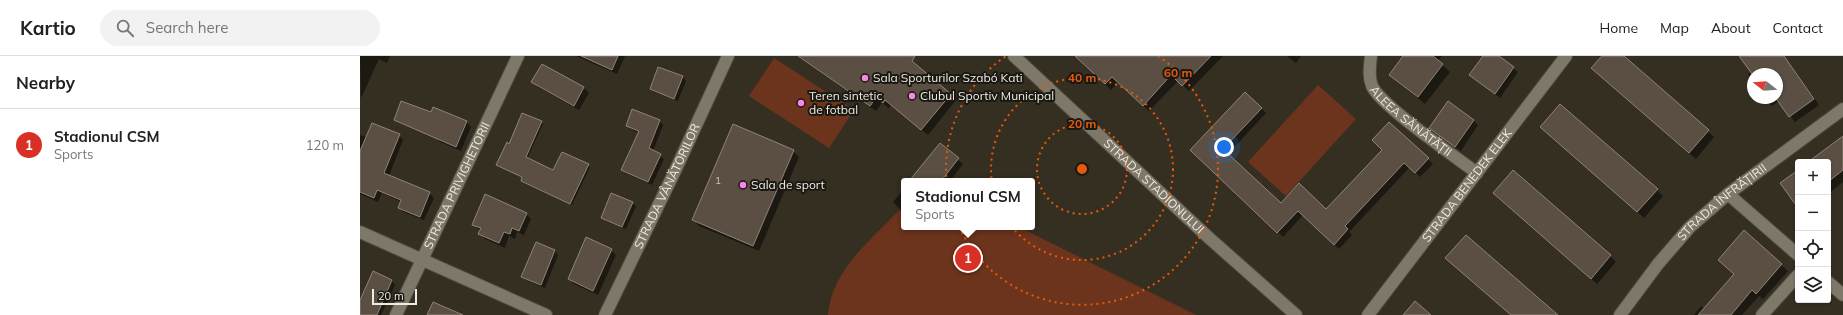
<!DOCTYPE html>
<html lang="en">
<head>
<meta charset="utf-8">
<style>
	body { margin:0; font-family:Mulish,sans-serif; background:#f2f2f2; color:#222 }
	.controls { position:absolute; right:12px; bottom:12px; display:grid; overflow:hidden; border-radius:4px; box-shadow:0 1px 3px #0004 }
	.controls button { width:36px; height:36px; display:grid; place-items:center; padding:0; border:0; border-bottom:1px solid #e0e0e0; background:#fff; color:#222; font:20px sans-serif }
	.compass { position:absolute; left:1387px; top:12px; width:36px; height:36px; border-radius:50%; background:#fff; box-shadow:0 1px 3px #0004; rotate:287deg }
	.scale { position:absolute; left:12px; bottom:10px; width:45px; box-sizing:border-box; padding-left:4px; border:2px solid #eeebe2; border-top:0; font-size:11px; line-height:14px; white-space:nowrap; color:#eeebe2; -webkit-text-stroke:3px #1a1812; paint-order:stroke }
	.you { position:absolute; left:864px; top:91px; width:14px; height:14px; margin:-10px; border:3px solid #fff; border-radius:50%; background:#1a73e8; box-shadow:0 0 0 6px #1a73e833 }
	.badge { display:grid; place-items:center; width:26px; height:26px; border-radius:50%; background:#d93025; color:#fff; font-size:13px; font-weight:700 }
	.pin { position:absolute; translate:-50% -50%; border:2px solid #fff; box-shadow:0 1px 4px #0006 }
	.popup { position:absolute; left:541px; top:122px; width:134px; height:52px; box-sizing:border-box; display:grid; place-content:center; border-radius:4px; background:#fff; filter:drop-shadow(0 1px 3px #0005); font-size:13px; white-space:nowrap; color:#767676 }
	.popup b { font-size:15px; color:#222 }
	.popup::after { content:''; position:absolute; left:50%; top:100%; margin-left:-8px; border:8px solid transparent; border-top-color:#fff }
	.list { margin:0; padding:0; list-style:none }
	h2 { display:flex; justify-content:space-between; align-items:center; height:52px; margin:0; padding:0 16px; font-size:17px }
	h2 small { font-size:13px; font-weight:400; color:#767676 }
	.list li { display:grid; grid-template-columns:26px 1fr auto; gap:12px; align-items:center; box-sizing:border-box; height:72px; padding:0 16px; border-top:1px solid #e0e0e0 }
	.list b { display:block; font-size:15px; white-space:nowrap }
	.list p { margin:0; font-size:13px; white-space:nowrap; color:#767676 }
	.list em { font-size:13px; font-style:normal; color:#767676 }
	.icon { flex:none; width:22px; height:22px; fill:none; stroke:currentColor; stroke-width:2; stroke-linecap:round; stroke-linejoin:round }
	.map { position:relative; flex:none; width:1483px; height:259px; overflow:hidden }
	header { display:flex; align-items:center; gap:24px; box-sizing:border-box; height:56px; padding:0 20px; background:#fff; border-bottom:1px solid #e0e0e0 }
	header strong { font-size:19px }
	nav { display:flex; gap:22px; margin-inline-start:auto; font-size:14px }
	.search { width:280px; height:36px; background:#f2f2f2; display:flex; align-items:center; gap:10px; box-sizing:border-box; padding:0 14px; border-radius:22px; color:#767676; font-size:15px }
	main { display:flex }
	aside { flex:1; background:#fff }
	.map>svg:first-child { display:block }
</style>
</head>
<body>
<header>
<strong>Kartio</strong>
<div class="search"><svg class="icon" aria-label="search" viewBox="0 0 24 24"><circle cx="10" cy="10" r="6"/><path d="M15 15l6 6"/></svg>Search here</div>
<nav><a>Home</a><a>Map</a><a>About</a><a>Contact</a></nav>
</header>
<main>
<aside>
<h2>Nearby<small></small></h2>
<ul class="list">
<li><span class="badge">1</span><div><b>Stadionul CSM</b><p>Sports</p></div><em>120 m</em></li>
</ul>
</aside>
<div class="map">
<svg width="1483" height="259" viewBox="0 0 1483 259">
	<rect width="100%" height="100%" fill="#352f22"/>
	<!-- green -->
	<path fill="#6c341c" d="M414 2 494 54 469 92 389 40Z
		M958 29 996 63 926 140 888 106Z
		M539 154 544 159V171H659L836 259H468C472 213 510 186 539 154Z"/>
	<!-- shadow -->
	<path fill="#0007" d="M0 0H30L27 7 19 3 1 42Z
		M216 0H265L257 18Z
		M437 0H555L552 4 558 10 557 11 596 44 568 79 531 49 529 52 522 47 516 55Z
		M717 0H863L829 35 818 25 789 55 759 26 751 34Z
		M927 0H941L936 7Z
		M1044 0H1082L1078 5 1090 16 1065 48 1030 19Z
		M1124 0H1137L1158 16 1140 42 1110 19Z
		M1243 0H1263L1354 81 1336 103 1238 18Z
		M1380 0H1424L1459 49 1435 66 1419 45 1412 50 1405 42H1417V18H1393V25L1388 18 1392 16Z
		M182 9 224 32 229 37 219 54 178 31 173 26Z
		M299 12 323 21 326 25 318 45 295 36 291 32Z
		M885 37 906 57 868 98 921 148 967 155 1024 94 1029 67 1073 108 1060 121 1050 111 989 176 992 179 979 193 943 159 923 181 832 94Z
		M273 55 300 65 303 69 293 95 304 103 292 129 266 117 262 113 279 77 271 73 267 70Z
		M71 57 107 66 111 71 101 95 80 86 75 81Z
		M1113 64 1118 69 1101 95 1070 72Z
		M181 66 183 68 167 103 194 115 228 109 230 111 212 149 164 127 162 125 163 122 138 109 150 89Z
		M1181 71 1297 134 1303 140 1284 162Z
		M0 79 7 81 39 79 43 84 29 120 69 137 74 142 64 164 43 156 39 151 42 146 22 137 18 146 0 138Z
		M1483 81V126L1468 138V106H1450Z
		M580 88 603 108 590 125H550Z
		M433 95 439 101 399 195 339 170 334 164Z
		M544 133V157L533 146Z
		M1140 143 1250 200 1256 206 1237 228Z
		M272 147 276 150 266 173 246 165 242 161Z
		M166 158 171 163 164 179 157 176 155 183 149 180 145 192 125 183 120 178 121 175 113 168Z
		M1384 175 1428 215 1403 243 1399 240 1382 259H1334L1341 250 1344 253 1375 218Z
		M176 188 195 195 198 199 185 232 166 224 163 221Z
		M251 194 256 199 238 239 214 228 209 223Z
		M14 217 32 225 35 229 21 259H0V247Z"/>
	<!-- building -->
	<path fill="#5b4f44" stroke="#908377" d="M221 0H258L252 14Z
		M438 0H555L552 5 591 38 561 74 525 44 523 47 516 42 510 50Z
		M715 0H851L822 30 811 19 783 50 752 21 745 28Z
		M1043 0H1073L1083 8 1058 41 1029 19Z
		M1123 0H1139L1154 11 1135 38 1109 19Z
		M1242 0H1264L1349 74 1329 97 1231 12Z
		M1379 0H1424L1454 43 1429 61 1417 44V18H1392Z
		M182 8 224 31 214 50 171 26Z
		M298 11 323 20 314 43 290 33Z
		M885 36 902 52 863 93 921 147 939 127 966 153 1022 94 1012 84 1029 66 1069 102 1055 117 1044 107 985 170 988 173 974 189 938 155 917 177 830 94Z
		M41 45 71 56 73 51 107 65 96 91 34 64Z
		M1088 45 1114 64 1095 91 1069 72Z
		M1200 48 1298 133 1277 156 1180 71Z
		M272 53 300 64 289 92 301 98 288 126 261 114 279 75 266 70Z
		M162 57 182 65 166 101 193 114 202 96 229 108 210 148 161 125 162 121 136 109 147 86 149 88Z
		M12 67 40 78 24 117 70 136 60 161 38 152 41 144 17 134 14 142 0 136V95Z
		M373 68 434 94 393 190 332 164Z
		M1483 80V114L1468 126V106H1448Z
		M580 87 599 102 581 125H549Z
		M1153 114 1251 199 1231 223 1133 137Z
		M1438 114V152L1420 127Z
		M251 137 273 146 262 171 241 162Z
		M125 138 167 157 159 175 152 172 150 178 144 176 139 187 118 178 121 172 112 169Z
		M1384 174 1422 208 1396 238 1392 234 1371 259H1338L1374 218 1358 204Z
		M1106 179 1198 259H1151L1085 202Z
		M226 181 252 193 233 235 208 223Z
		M176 186 195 194 181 229 161 221Z
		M13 215 32 224 17 259H0V244Z
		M1055 245 1071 259H1043Z
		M73 246 103 259H67Z"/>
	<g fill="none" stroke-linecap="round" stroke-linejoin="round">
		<defs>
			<g id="minor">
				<path id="s1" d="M654 0 848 181 936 259"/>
				<path id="s2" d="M1011 0C1010 10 1008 20 1012 30 1021 50 1096 101 1117 117"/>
				<path d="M1368 138 1438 199"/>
				<path d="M0 176 186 259"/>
				<path d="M1468 226 1483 239"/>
				<path id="s3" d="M36 259 158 0"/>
				<path id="s4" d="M245 259 315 115 368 0"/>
				<path id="s5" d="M1008 259 1206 0"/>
				<path id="s6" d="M1260 259 1298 208 1330 171 1368 138 1483 53"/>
				<path d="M1402 259 1438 219"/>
			</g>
		</defs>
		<!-- minor casing -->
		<use href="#minor" stroke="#4e4a3f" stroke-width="14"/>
		<!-- minor -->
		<use href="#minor" stroke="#7e7869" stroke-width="12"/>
	</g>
	<!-- distance rings -->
	<g fill="none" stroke="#e8590c" stroke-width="2" stroke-dasharray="2 4">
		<circle cx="722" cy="113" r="45"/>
		<circle cx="722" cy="113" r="91"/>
		<path d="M798 0A136 136 0 1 1 646 0"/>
	</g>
	<!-- markers -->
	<g fill="#fa87e8" stroke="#1a1812" stroke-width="1.5">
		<circle cx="505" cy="22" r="4"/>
		<circle cx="552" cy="40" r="4"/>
		<circle cx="441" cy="47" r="4"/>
		<circle cx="383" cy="129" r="4"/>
	</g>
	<g text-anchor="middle" stroke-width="4" stroke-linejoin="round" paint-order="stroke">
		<!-- number labels -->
		<g font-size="10" fill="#c9c4ba">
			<text x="358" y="128">1</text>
		</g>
		<!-- poi labels -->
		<g font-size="12" fill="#eeebe2" stroke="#1a1812" text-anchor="start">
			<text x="513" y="26">Sala Sporturilor Szabó Kati</text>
			<text x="449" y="44">Teren sintetic<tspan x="449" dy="14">de fotbal</tspan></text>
			<text x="560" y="44">Clubul Sportiv Municipal</text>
			<text x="391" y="133">Sala de sport</text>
		</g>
		<!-- street labels -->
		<g font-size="12" fill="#eeebe2" stroke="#1a1812">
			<text dy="4" stroke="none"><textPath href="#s2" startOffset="83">ALEEA SĂNĂTĂȚII</textPath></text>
			<text dy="4" stroke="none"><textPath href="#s3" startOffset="143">STRADA PRIVIGHETORII</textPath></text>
			<text dy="4" stroke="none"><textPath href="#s4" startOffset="143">STRADA VÂNĂTORILOR</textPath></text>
			<text dy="4" stroke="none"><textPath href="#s1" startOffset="191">STRADA STADIONULUI</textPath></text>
			<text dy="4" stroke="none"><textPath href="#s5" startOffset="163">STRADA BENEDEK ELEK</textPath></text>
			<text dy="4" stroke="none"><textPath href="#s6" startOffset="153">STRADA ÎNFRĂȚIRII</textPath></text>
		</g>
	</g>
	<circle cx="722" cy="113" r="6" fill="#e8590c" stroke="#1a1812" stroke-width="2"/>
	<g font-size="12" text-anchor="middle" font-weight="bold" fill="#e8590c" stroke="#1a1812" stroke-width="4" stroke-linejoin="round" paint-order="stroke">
		<text x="818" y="21">60 m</text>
		<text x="722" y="26">40 m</text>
		<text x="722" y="72">20 m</text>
	</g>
</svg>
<div class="controls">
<button>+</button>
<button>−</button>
<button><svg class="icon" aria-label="locate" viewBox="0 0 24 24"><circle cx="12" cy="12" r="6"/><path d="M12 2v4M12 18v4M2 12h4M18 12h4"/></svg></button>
<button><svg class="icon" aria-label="layers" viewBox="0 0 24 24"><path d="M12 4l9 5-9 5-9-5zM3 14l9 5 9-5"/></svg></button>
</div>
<svg class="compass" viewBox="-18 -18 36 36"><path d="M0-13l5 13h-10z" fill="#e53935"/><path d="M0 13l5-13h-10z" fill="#767676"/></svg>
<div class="scale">20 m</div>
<div class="you"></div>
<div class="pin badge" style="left:608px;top:202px">1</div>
<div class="popup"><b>Stadionul CSM</b>Sports</div>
</div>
</main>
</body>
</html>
